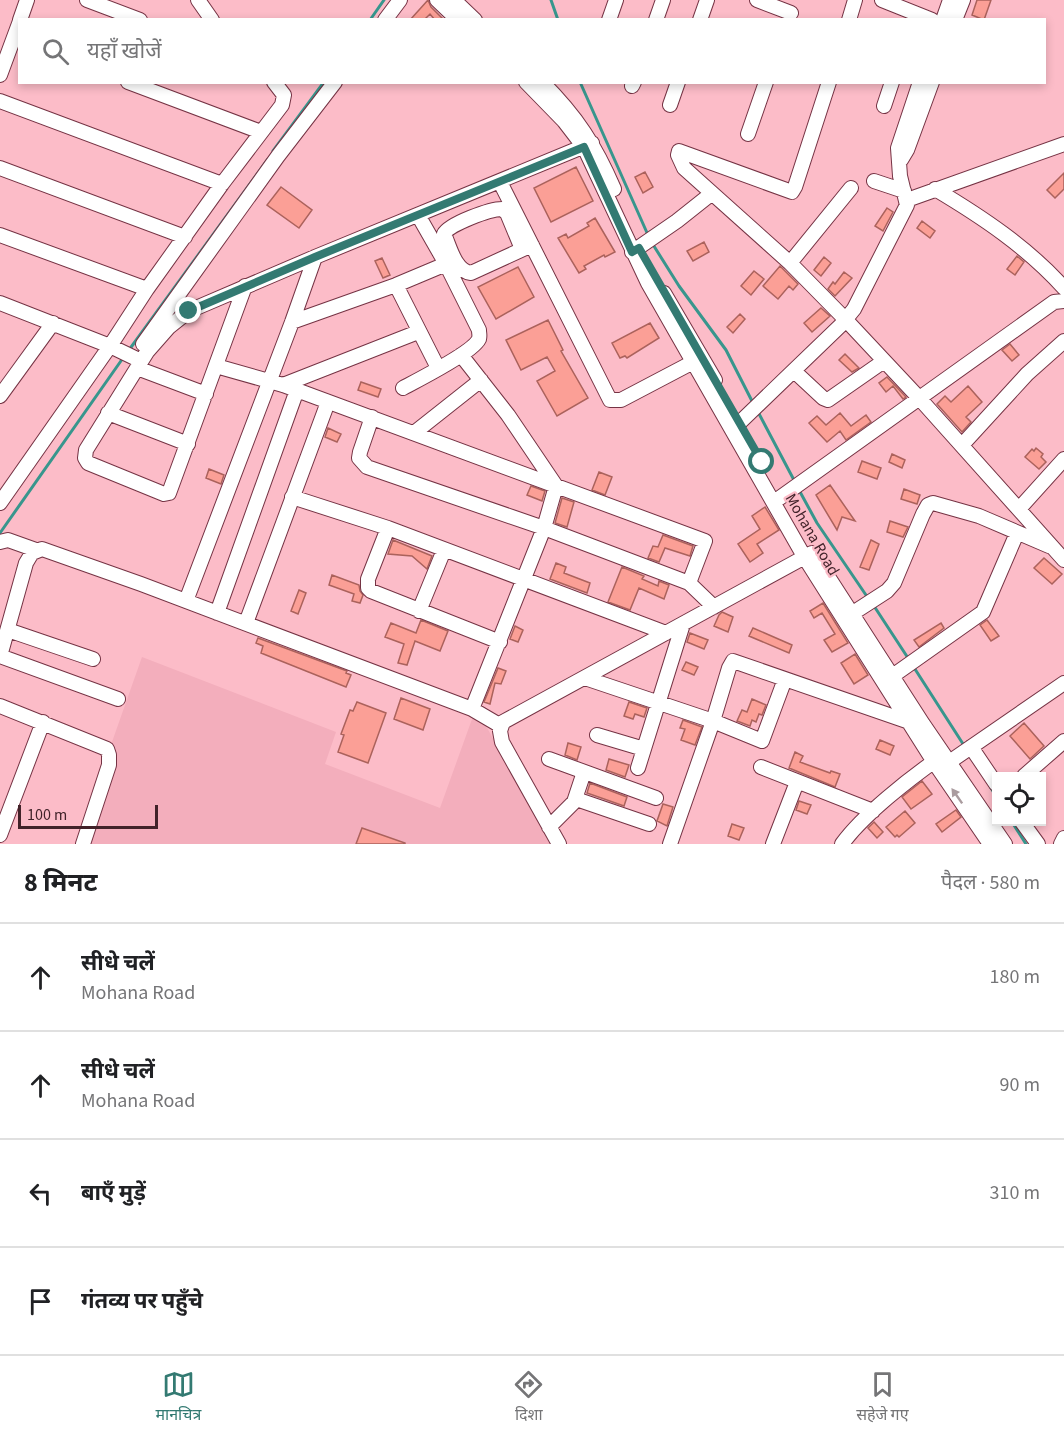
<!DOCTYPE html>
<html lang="hi">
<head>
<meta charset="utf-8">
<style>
	body { margin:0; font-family:"Source Sans 3","Noto Sans Devanagari",sans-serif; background:#f2f2f2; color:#202124 }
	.controls { position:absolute; right:18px; bottom:18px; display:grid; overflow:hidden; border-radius:0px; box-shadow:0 3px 9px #0003 }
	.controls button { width:54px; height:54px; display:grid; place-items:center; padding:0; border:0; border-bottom:2px solid #e0e0e0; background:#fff; color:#202124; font:30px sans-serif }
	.scale { position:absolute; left:18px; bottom:15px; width:140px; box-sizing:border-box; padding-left:6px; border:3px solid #412229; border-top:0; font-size:16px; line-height:21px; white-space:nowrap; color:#412229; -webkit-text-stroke:4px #fcbcc8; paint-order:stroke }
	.stop { position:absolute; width:18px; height:18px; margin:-14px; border:4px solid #337a72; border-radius:50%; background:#fff }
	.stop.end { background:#337a72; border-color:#fff; box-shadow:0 2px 6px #0008 }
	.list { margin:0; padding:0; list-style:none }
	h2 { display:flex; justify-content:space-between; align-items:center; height:78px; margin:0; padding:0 24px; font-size:26px }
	h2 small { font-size:20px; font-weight:400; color:#757577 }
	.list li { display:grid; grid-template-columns:39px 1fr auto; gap:18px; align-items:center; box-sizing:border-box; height:108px; padding:0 24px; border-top:2px solid #e0e0e0 }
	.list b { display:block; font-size:22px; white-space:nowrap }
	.list p { margin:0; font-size:20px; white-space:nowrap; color:#757577 }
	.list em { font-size:20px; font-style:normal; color:#757577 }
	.icon { flex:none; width:33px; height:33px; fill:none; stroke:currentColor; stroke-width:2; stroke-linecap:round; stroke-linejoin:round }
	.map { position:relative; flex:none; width:1064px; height:844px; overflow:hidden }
	.search { position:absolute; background:#fff; box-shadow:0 3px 9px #0003; left:18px; right:18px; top:18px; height:66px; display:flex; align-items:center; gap:15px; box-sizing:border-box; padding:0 21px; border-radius:0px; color:#757577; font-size:22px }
	.sheet { height:510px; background:#fff }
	nav { display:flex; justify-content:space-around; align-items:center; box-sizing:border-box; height:84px; border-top:2px solid #e0e0e0; background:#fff; font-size:16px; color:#757577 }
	nav a { display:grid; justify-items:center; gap:3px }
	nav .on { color:#337a72 }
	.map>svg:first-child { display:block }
</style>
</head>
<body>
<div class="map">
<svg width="1064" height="844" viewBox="0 0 1064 844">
	<rect width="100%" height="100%" fill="#fcbcc8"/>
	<!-- built -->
	<path fill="#f3aebc" d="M142 657 336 732 325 764 440 808 476 708 552 844H76Z"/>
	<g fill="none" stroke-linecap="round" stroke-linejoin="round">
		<!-- stream -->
		<path stroke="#38968d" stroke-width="3" d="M551 0 558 20
			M370 20 384 0
			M580 82 648 235
			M273 151 324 82
			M652 243 679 286 726 350 754 405
			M129 350 268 159
			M757 410 795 482
			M799 490 817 523 868 598
			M0 533 123 358
			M874 606 908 658
			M913 666 965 747
			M991 788 996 796
			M1012 822 1026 844"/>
	</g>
	<!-- building -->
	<path fill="#fb9f96" stroke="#ab625c" stroke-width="1.5" d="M428 0 431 7 444 20H435L430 14 424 20H410Z
		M977 0H991L984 20 972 15Z
		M576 167 593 201 551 222 534 188Z
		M645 172 653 187 643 193 635 177Z
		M1064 173V189L1055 198 1047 190Z
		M281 187 312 210 299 228 267 205Z
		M887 208 893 212 883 231 875 226Z
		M595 218 615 252 605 257 604 255 584 266 586 269 579 273 558 238 566 234 568 238 589 226 587 223Z
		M922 221 935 231 930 238 917 228Z
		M704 242 709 252 693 261 687 251Z
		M1017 256 1024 262 1015 275 1007 269Z
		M824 257 831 263 821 276 814 270Z
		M382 258 390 275 383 278 375 261Z
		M780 266 798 284 793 290 789 286 778 299 763 286Z
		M518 267 534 297 496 319 478 287Z
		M754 271 764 279 751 295 741 286Z
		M844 272 852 278 835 296 828 289 833 282 835 284Z
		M821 308 830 316 812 332 804 323Z
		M740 314 745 319 733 333 727 327Z
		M548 320 563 350 561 351 588 398 557 416 537 381 555 371 547 357 521 370 506 340Z
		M650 323 659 338 627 358 625 356 620 358 612 343Z
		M1010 344 1019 355 1012 361 1002 350Z
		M845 354 859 368 852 372 839 360Z
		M887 377 906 397 903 399 893 386 886 392 879 383Z
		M361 382 381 389 378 397 358 390Z
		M968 386 982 402 966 417 971 422 962 432 937 404 945 396 951 402Z
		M840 413 851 426 866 415 871 422 846 440 840 431 827 442 809 423 817 416 826 425Z
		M328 428 341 434 337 442 325 437Z
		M1036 448 1043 454 1041 457 1046 462 1039 469 1025 457 1032 449 1034 451Z
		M892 454 905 460 902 468 889 462Z
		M862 461 881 468 877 479 858 472Z
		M209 469 224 475 221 484 206 478Z
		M599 472 612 477 605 495 592 490Z
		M830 485 855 521 842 517 837 530 816 495Z
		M531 486 545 491 542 501 527 495Z
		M904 489 920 495 917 504 901 499Z
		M562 498 574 502 567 527 555 523Z
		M765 507 779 530 757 544 763 553 750 562 738 544 760 529 752 516Z
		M890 521 908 527 903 537 887 532Z
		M663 535 693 546 690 556 665 548 659 562 648 558 653 546 658 547Z
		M393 540 432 556 427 569 412 556 388 554Z
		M871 540 879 544 869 570 860 567Z
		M1044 558 1062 574 1052 584 1034 568Z
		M556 563 566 567 564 573 590 583 587 593 550 579Z
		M622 567 644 576 642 579 658 586 659 581 669 585 664 599 639 588 630 610 608 602Z
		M332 575 359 585 360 591 363 595 360 603 352 601 354 594 329 585Z
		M299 590 306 593 298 614 291 611Z
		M823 603 848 643 832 652 824 640 835 634 822 613 814 618 810 611Z
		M722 612 733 617 728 632 714 626 719 615Z
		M421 620 448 631 440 651 415 641 407 665 398 663 404 644 385 637 391 623 416 633Z
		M987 620 999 636 991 641 980 625Z
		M941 623 944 628 919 647 914 640Z
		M515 626 523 630 518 642 510 639Z
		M753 628 792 645 789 653 749 636Z
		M690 633 708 640 704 649 687 642Z
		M258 638 347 671 346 673 351 675 346 687 261 653 263 646 256 643Z
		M855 654 868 675 854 684 841 663Z
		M686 662 698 667 694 675 682 670Z
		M498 668 506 671 501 684 495 683 490 704 484 702Z
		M401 698 430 709 423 730 394 719Z
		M752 699 766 705 762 715 759 714 756 722 752 720 750 726 737 721 742 710 747 712Z
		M357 702 386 713 368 763 338 752 344 735 341 734 350 710 353 711Z
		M629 702 647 708 644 717 635 714 633 719 624 716Z
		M683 720 702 727 695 745 681 740 685 729 680 728Z
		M1024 723 1044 746 1030 759 1010 736Z
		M880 740 894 746 890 755 876 749Z
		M568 743 581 747 577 760 565 755Z
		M795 752 803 756 800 762 830 773 831 771 840 774 835 787 789 768Z
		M609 759 629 765 625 777 606 770Z
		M922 781 932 794 911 809 902 797Z
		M590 783 627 797 624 806 587 793Z
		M799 801 811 805 807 814 796 810Z
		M663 804 673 807 667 826 657 821Z
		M956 810 961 817 942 832 936 824Z
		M905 811 915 823 899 837 897 835 895 837 886 827Z
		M874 822 883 832 877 838 868 828Z
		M732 824 744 828 739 840 728 836Z
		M362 828 405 843V844H356Z"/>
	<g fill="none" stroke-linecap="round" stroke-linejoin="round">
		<defs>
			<path id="minor" d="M87 0 140 20
				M198 0 212 20
				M437 0 458 20
				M454 0 475 20
				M757 0 791 13
				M882 0 932 20
				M20 20 27 0
				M385 20 400 0
				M609 20 616 0
				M656 20 663 0
				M700 20 707 0
				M849 20 855 0
				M943 20 950 0
				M955 20 963 0
				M0 75 20 21
				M128 82 261 132
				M526 82 564 121 584 147 648 283 805 558 934 762 990 844
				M542 82C577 117 595 145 614 189
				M829 82 795 187 792 192 679 151 678 155 684 168 790 263 846 320 920 399 1064 560
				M632 86 634 82
				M0 101 222 184
				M670 105 678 82
				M884 106 892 82
				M748 134 766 82
				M901 160 907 150 932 82
				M0 168 185 237
				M874 181 904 191
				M500 182 610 400H621L699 359
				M935 189C982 217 1027 247 1064 288
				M907 200 1064 144
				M0 235 147 289
				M522 249 507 213 502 209C490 209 449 224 444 234 450 247 455 271 471 273L532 245
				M632 252 677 221 711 194
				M790 263 851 188
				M396 285 438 368
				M245 286 169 493 164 494 88 463 85 458 86 450 147 352 169 327 189 311 315 257 592 143
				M664 293 715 380
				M0 303 110 346 141 361
				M292 322 396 285 446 264
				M143 344 278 156 335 82
				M461 355 508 415 556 486 544 528 472 709
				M216 366 283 385 705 541 689 583
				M137 368 206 394
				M794 371 823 398 828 400 884 361
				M283 385 418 332
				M403 388C418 380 473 352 479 339 480 335 479 334 479 330L446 264 418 215
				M0 396 53 323
				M108 413 188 444
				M372 417 360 452 359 458 367 467 544 528 689 583 714 607
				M733 429 841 325 854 309 907 205 900 176 898 148 920 82
				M414 433 481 380
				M962 445 1027 374 1064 341
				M292 497 388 528 666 633
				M774 502 1054 302 1064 301
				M0 503 110 346 147 289 222 184 282 105 284 95 274 82
				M1019 509 1064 459
				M388 528 368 579V588L371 591 500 642
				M0 542 8 540 36 550
				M818 561 923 724 1005 844
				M186 601 292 322 315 257
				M419 611 444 550
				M217 613 297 390
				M853 613 887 591 894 583 923 514 928 505 933 503 979 516 1049 546
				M246 623 328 402
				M8 630 93 659
				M0 656 26 563 32 553 42 549 141 584 472 709 501 726
				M0 656 118 699
				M585 678 713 721 762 741 785 679
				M884 682 983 612 1017 533
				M0 706 107 749 109 755V765L83 844
				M597 735 644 749
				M971 747 996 784
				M549 759 656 798
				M761 767 873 811
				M942 767 1064 683
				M638 768 683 624
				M1024 776 1064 741
				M576 799 649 824
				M1022 822 1038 844
				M549 827 574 802 584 772
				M0 835 43 722
				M559 844 502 742 500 731 503 722 812 553
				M670 844 713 721 729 668 733 661 912 723
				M773 844 797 782
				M842 844C863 815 909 779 939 758
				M1061 844 1064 838"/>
		</defs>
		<!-- minor casing -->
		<use href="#minor" stroke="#753344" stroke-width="16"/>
		<!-- minor -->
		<use href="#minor" stroke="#fff" stroke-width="14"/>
	</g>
	<!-- one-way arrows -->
	<defs><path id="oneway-solid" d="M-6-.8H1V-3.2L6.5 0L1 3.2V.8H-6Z" transform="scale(1.5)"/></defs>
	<use fill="#aa9c9f" href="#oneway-solid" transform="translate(957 796) rotate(-125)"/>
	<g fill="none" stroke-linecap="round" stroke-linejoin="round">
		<!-- route -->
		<path stroke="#337a72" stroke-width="8" d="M189 311 315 257 584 147 632 252 639 248 762 462"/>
	</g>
	<g text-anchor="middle" stroke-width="4.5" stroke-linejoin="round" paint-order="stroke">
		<!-- street labels -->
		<g font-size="16" fill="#412229" stroke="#fcbcc8">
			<text transform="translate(813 534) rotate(60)" y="6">Mohana Road</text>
		</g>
	</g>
</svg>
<div class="controls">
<button><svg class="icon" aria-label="locate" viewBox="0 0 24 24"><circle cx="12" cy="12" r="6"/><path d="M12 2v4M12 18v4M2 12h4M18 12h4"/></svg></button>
</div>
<div class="scale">100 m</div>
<div class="stop" style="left:762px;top:462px"></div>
<div class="stop end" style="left:189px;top:311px"></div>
<div class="search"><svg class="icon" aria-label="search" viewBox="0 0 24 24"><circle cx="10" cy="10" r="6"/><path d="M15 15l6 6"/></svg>यहाँ खोजें</div>
</div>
<section class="sheet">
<h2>8 मिनट<small>पैदल · 580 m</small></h2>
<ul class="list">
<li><svg class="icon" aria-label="ahead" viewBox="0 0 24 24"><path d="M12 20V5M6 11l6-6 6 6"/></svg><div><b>सीधे चलें</b><p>Mohana Road</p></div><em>180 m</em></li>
<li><svg class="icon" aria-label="ahead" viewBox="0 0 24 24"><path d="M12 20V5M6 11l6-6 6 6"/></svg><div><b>सीधे चलें</b><p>Mohana Road</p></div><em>90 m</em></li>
<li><svg class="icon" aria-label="left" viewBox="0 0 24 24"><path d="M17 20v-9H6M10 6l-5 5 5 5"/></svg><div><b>बाएँ मुड़ें</b></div><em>310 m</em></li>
<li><svg class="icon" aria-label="arrive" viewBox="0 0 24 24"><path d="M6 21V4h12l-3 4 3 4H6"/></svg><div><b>गंतव्य पर पहुँचे</b></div></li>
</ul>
</section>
<nav>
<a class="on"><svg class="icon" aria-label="map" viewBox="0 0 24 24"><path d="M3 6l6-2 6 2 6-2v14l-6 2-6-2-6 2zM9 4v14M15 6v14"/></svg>मानचित्र</a>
<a><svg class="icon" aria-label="directions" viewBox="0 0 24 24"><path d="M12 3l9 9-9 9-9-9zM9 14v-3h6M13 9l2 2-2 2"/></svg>दिशा</a>
<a><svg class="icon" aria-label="saved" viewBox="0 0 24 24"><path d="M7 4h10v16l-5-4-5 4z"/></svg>सहेजे गए</a>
</nav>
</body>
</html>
